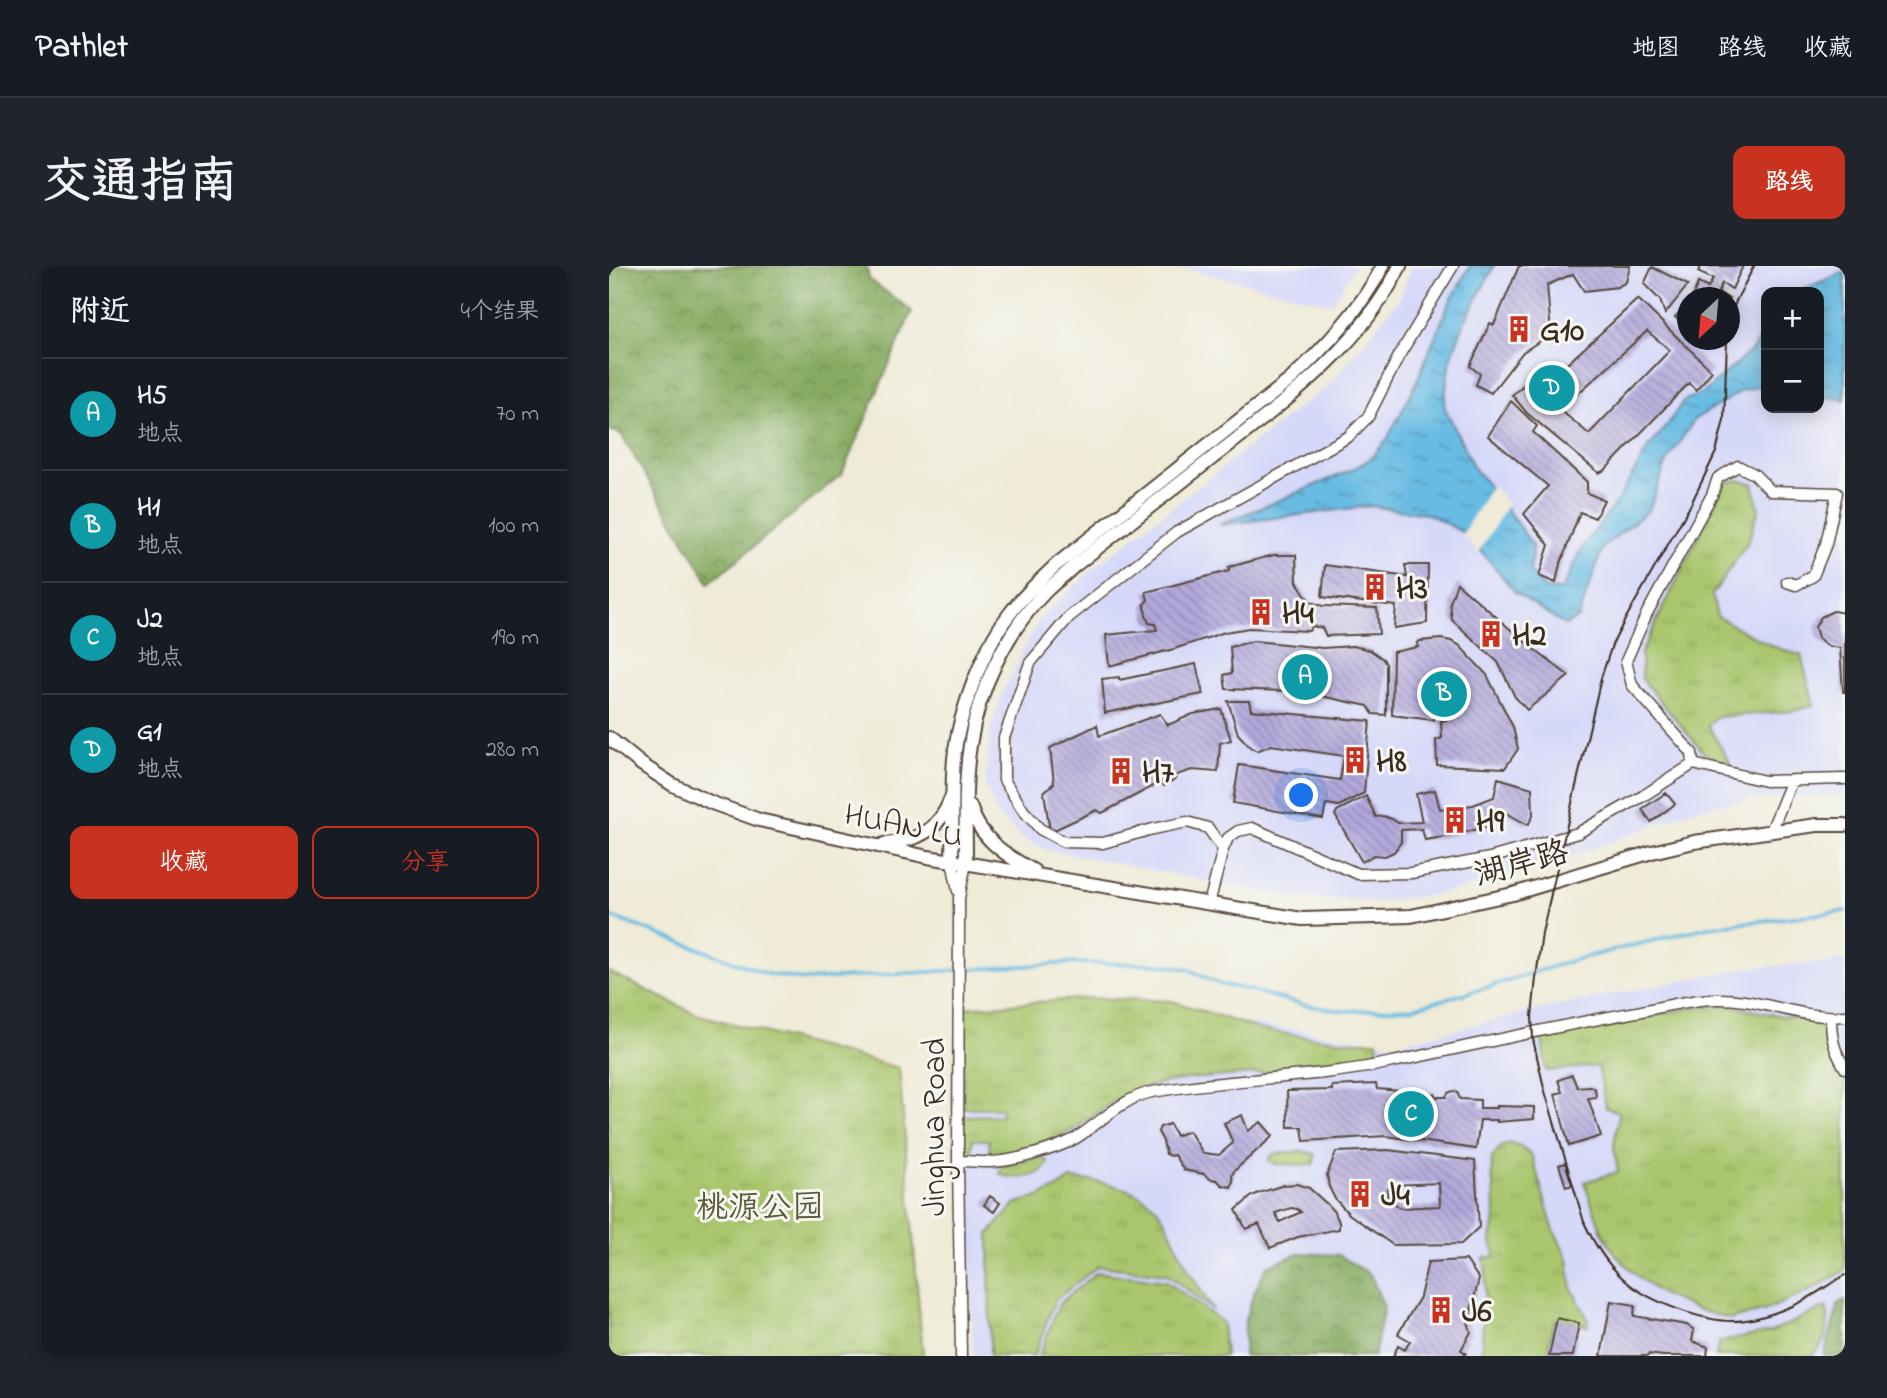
<!DOCTYPE html>
<html lang="zh">
<head>
<meta charset="utf-8">
<style>
	body { margin:0; font-family:"Indie Flower","LXGW WenKai TC",sans-serif; background:#20242c; color:#f1f3f6 }
	.controls { position:absolute; right:21px; top:21px; display:grid; overflow:hidden; border-radius:14px; box-shadow:0 4px 18px #0003 }
	.controls button { width:63px; height:63px; display:grid; place-items:center; padding:0; border:0; border-bottom:2px solid #363941; background:#171b24; color:#f1f3f6; font:35px sans-serif }
	.compass { position:absolute; left:1068px; top:21px; width:63px; height:63px; border-radius:50%; background:#171b24; box-shadow:0 4px 18px #0003; rotate:206deg }
	.you { position:absolute; left:693px; top:530px; width:24px; height:24px; margin:-18px; border:5px solid #fff; border-radius:50%; background:#1a73e8; box-shadow:0 0 0 10px #1a73e833 }
	.badge { display:grid; place-items:center; width:46px; height:46px; border-radius:50%; background:#c8321e; color:#fff; font-size:23px; font-weight:700 }
	.pin { position:absolute; translate:-50% -50%; border:4px solid #fff; box-shadow:0 2px 7px #0006 }
	.list { margin:0; padding:0; list-style:none }
	h2 { display:flex; justify-content:space-between; align-items:center; height:91px; margin:0; padding:0 28px; font-size:30px }
	h2 small { font-size:23px; font-weight:400; color:#9ea1a6 }
	.list li { display:grid; grid-template-columns:46px 1fr auto; gap:21px; align-items:center; box-sizing:border-box; height:112px; padding:0 28px; border-top:2px solid #363941 }
	.list b { display:block; font-size:26px; white-space:nowrap }
	.list p { margin:0; font-size:23px; white-space:nowrap; color:#9ea1a6 }
	.list em { font-size:23px; font-style:normal; color:#9ea1a6 }
	.actions { display:flex; gap:14px; padding:21px 28px }
	.actions a { flex:1; padding:16px 0; border:2px solid #c8321e; border-radius:14px; text-align:center; font-size:24px; color:#c8321e }
	.actions .main { background:#c8321e; color:#fff }
	.map { position:relative; flex:none; width:1236px; height:1090px; overflow:hidden; border-radius:14px }
	header { display:flex; align-items:center; gap:42px; box-sizing:border-box; height:98px; padding:0 35px; background:#171b24; border-bottom:2px solid #363941 }
	header strong { font-size:33px }
	nav { display:flex; gap:38px; margin-inline-start:auto; font-size:24px }
	.intro { display:flex; align-items:center; justify-content:space-between; box-sizing:border-box; height:168px; padding:0 42px }
	h1 { margin:0; font-size:49px }
	.button { padding:18px 32px; border-radius:14px; background:#c8321e; color:#fff; font-size:24px; font-weight:700 }
	main { display:flex; gap:42px; padding:0 42px }
	aside { flex:1; background:#171b24; border-radius:14px; box-shadow:0 4px 18px #0003 }
	.map>svg:first-child { display:block }
</style>
</head>
<body>
<header>
<strong>Pathlet</strong>
<nav><a>地图</a><a>路线</a><a>收藏</a></nav>
</header>
<div class="intro"><h1>交通指南</h1><a class="button">路线</a></div>
<main>
<aside>
<h2>附近<small>4个结果</small></h2>
<ul class="list">
<li><span class="badge" style="background:#0f9aa8">A</span><div><b>H5</b><p>地点</p></div><em>70 m</em></li>
<li><span class="badge" style="background:#0f9aa8">B</span><div><b>H1</b><p>地点</p></div><em>100 m</em></li>
<li><span class="badge" style="background:#0f9aa8">C</span><div><b>J2</b><p>地点</p></div><em>190 m</em></li>
<li><span class="badge" style="background:#0f9aa8">D</span><div><b>G1</b><p>地点</p></div><em>280 m</em></li>
</ul>
<div class="actions"><a class="main">收藏</a><a>分享</a></div>
</aside>
<div class="map">
<svg width="1236" height="1090" viewBox="0 0 1236 1090">
	<defs>
		<pattern id="grass-tufts" width="24" height="20" patternUnits="userSpaceOnUse" patternTransform="scale(1.75)"><rect width="24" height="20" fill="#a9c66d"/><path d="M3 7l-1-3M5 7V3M7 7l1-3M15 17l-1-3M17 17v-4M19 17l1-3" fill="none" stroke="#92aa5e"/></pattern>
		<pattern id="forest-crowns" width="20" height="18" patternUnits="userSpaceOnUse" patternTransform="scale(1.75)"><rect width="20" height="18" fill="#86ab60"/><path d="M2 6a3 3 0 1 1 6 0M12 15a3 3 0 1 1 6 0" fill="none" stroke="#6f8b4f"/></pattern>
		<pattern id="water-ripples" width="26" height="14" patternUnits="userSpaceOnUse" patternTransform="scale(1.75)"><rect width="26" height="14" fill="#67bbe3"/><path d="M2 4q2-2 4 0t4 0M15 11q2-2 4 0t4 0" fill="none" stroke="#5698b7"/></pattern>
		<pattern id="building-back-hatch" width="6" height="6" patternUnits="userSpaceOnUse" patternTransform="scale(1.75)"><rect width="6" height="6" fill="#b2a8db"/><path d="M-1 5l2 2M0 0l6 6M5-1l2 2" fill="none" stroke="#9289b1"/></pattern>
	</defs>
	<rect width="100%" height="100%" fill="#f6f6f2"/>
	<filter id="ink" filterUnits="userSpaceOnUse"><feTurbulence type="fractalNoise" baseFrequency=".0143" numOctaves="2"/><feDisplacementMap in="SourceGraphic" scale="14" xChannelSelector="R" yChannelSelector="G"/><feConvolveMatrix kernelMatrix="1 2 1 2 8 2 1 2 1" color-interpolation-filters="sRGB"/></filter>
	<filter id="wash" filterUnits="userSpaceOnUse"><feTurbulence type="fractalNoise" baseFrequency=".00686" numOctaves="4" result="noise"/><feDisplacementMap in="SourceGraphic" scale="28" xChannelSelector="R" yChannelSelector="G"/><feGaussianBlur stdDeviation="1.57" result="paint"/><feColorMatrix in="noise" values="0 0 0 0 0 0 0 0 0 0 0 0 0 0 0 0 0 1.4 0 .05"/><feComposite in="paint" operator="in"/></filter>
	<g filter="url(#wash)">
		<rect width="100%" height="100%" fill="#efebd7"/>
		<!-- built -->
		<path fill="#d5d8f9" fill-rule="evenodd" d="M565 0H746L723 38Z
			M802 0H1236V529L1147 533 1087 543 965 590 901 607 875 618 823 629 771 636 679 631 435 583 413 572 388 548 376 518 381 465 394 425 429 355 481 305 722 117 791 32ZM1157 26H1210V142H1157ZM1078 32H1120V74H1078Z
			M1236 695V1090H364L357 906 358 747 536 732 638 757 787 778 945 740 1138 702Z"/>
		<!-- grass -->
		<path fill="url(#grass-tufts)" stroke="#727846" stroke-width="2" d="M1130 214 1144 217 1150 243 1139 276 1103 329 1108 350C1134 365 1163 383 1192 389L1205 439 1185 445 1107 451 1099 459 1122 499 1096 488 1033 413 1032 387 1116 217Z
			M0 706 87 748 290 802 314 1090H0Z
			M481 732 563 735 653 764 690 770 739 775H768L770 792C728 798 685 804 642 808 605 812 567 811 531 823 507 831 488 848 467 862 445 875 406 889 381 889L380 874H363V889H355L354 850 393 849 392 842H354V742Z
			M1115 739 1173 750 1202 753 1214 757 1217 761 1214 773 1231 799 1236 812V1005L1198 1026 1157 1044 1122 1053 1089 1044 1052 1028 1028 1010 1008 990 993 966 975 916 1009 906 1005 880 1010 846 997 842 989 800 937 805 932 768 1088 741Z
			M901 877 909 879 923 890 944 962 959 993 963 1023 980 1055 979 1060 948 1053 944 1059 938 1090H872L877 1005 875 992 885 991 886 986C879 976 883 971 885 959 889 937 881 913 883 891L893 880Z
			M692 885 702 887 706 889 705 897 702 899 667 898 660 895 661 891 664 888Z
			M433 891 439 896C433 913 405 914 391 908V903L397 899Z
			M462 913C489 915 517 919 540 935 558 948 567 982 578 1001 586 1016 595 1030 604 1044L558 1008 489 1000 446 1034 425 1090H381L380 968 407 937 427 932 449 922Z
			M488 1006 557 1015 613 1056 616 1090H430L450 1038Z
			M1217 1041C1222 1052 1217 1072 1211 1081 1209 1085 1205 1087 1203 1090H1107L1110 1076 1162 1066Z"/>
		<!-- forest -->
		<path fill="url(#forest-crowns)" stroke="#606a3f" stroke-width="2" d="M0 0H258L260 13 303 45 233 208 100 317 12 168 0 164Z
			M691 987 729 989 761 1008 775 1041 765 1090H635L636 1054 645 1027 658 1000Z
			M1236 1034V1090H1215L1230 1037Z"/>
		<!-- water -->
		<path fill="url(#water-ripples)" stroke="#517280" stroke-width="2" d="M861 0H885L856 55 841 94 835 140 865 202 895 239 924 280 921 306 936 323 953 324 972 283 1008 235 1038 184 1059 158 1074 135 1095 126 1143 84 1157 63V118L1133 125 1086 153 1058 195 1040 244 994 281 969 352 956 359 906 326 859 269 819 248 761 240 610 259 738 206 761 193 777 175 804 124 839 40Z
			M1236 6V134L1210 130V26H1187Z"/>
		<!-- pier -->
		<path fill="#efebd7" d="M883 219 899 238 869 287 857 272 852 270Z"/>
		<g fill="none" stroke-linecap="round" stroke-linejoin="round">
			<!-- stream -->
			<path stroke="#67bbe3" stroke-width="3.5" d="M0 650 159 708 195 714 461 697 549 698 579 703 610 718 640 724 695 739 734 745 803 742 876 722 965 694 1099 661 1236 645"/>
		</g>
		<g id="blocks">
			<!-- building -->
			<path fill="url(#building-back-hatch)" fill-rule="evenodd" d="M910 0H1021L1017 16 1008 21 975 25 964 8 938 19 942 68 914 86 882 127 867 119 871 108 861 100 881 57 885 59Z
				M1092 0H1134L1123 23 1113 17 1109 26 1119 32H1083L1089 17 1099 22 1104 13 1089 6Z
				M1043 1 1079 19 1056 48 1051 34 1035 18Z
				M1029 33 1103 105 1087 124 1080 117 996 204 990 207 918 147 903 129 925 110 934 120ZM1038 65 1061 84 980 168 951 144Z
				M1078 39V62L1066 51Z
				M902 135 928 160 924 166 978 216V227L995 234 986 252 971 246 950 302 947 317 930 310 940 279 915 248 939 220 879 170Z
				M665 289H687L688 316 701 336 714 340 768 342 770 368 717 370 713 362 703 360 700 365 640 362 616 366 565 383 500 400 497 369 548 364 546 358 540 357 537 350 535 338 539 334 537 326 620 305V301Z
				M716 299 798 311 796 299H819L818 357 785 362 787 340 713 331Z
				M848 317 923 382 960 410 918 444 906 431 889 396 843 354 841 337Z
				M1224 345 1236 347V426H1234L1231 382 1219 380 1209 372 1206 361 1212 351Z
				M832 373 842 375 850 379 878 409 904 461 909 483 896 502 828 499 827 474 833 472 832 455 837 454V446L825 447V454L783 449 784 386 809 381 808 377 811 375Z
				M645 375 714 382 744 380 761 384 774 393 777 398V449L764 448 759 440 702 428 678 425 617 423 615 409 623 407 621 381Z
				M587 398 594 428 496 447 493 413 510 411V414Z
				M619 435H640L642 444 761 455 755 527 730 540 717 538 714 553 624 537 630 499 731 514 735 490 662 479 648 485 641 481 629 468Z
				M612 443 622 474 611 477 609 506 583 504 564 510 566 513 555 520 552 516 493 547 488 544 441 566 435 526 445 517 441 482 488 459 490 470 551 448 559 459 584 448Z
				M889 512 923 522 924 550 919 559 891 544 880 551 882 560 841 570 816 574 813 563 792 564V576L785 586 776 590 765 589 753 596 726 549 728 545 757 530 767 551 774 550 783 553 789 557 813 556 807 528 826 524 831 543 864 539 885 531Z
				M1057 527 1066 538 1042 556 1033 543Z
				M963 809 968 821 981 820 986 823 987 831 979 832 992 870 960 880 946 828 953 826 949 814Z
				M767 818 768 823 826 828V831H837L839 827 844 825 848 826 851 833 871 834V842H888V840L925 841V853L888 856V854H871L867 883 777 870 695 875 693 861H679L678 825 723 824V820Z
				M633 849 639 865 652 856 664 870 625 905 623 910 624 915 622 921 613 919 608 914 601 913 595 908 575 904 565 889 561 890 557 888 554 875 549 866 551 861 561 858 567 870 580 865 594 887 610 889 624 877 615 857Z
				M779 884 866 895 870 961 852 978 784 979 740 948 726 933 720 921 718 909 727 886ZM830 917 831 940 791 942 779 932 778 924 783 919Z
				M956 897 963 919 957 921 950 899Z
				M688 918 700 922 718 938 726 947 730 956V963L689 971 661 982 650 958 637 963 627 944 643 930 650 927 675 919ZM682 942 688 943 692 946 671 956 666 947Z
				M381 930 391 937 385 946 375 939Z
				M857 994 870 1013 859 1056 862 1066 852 1084 857 1087 854 1090H784L789 1080 796 1084 801 1075 789 1068 811 1031 819 996Z
				M1002 1035 1026 1039 1025 1050 1078 1059 1085 1064 1083 1075 1099 1081 1098 1090H1054L1040 1088 1039 1090H992Z
				M948 1052 970 1057 964 1090H940Z"/>
		</g>
	</g>
	<g filter="url(#ink)">
		<use href="#blocks" fill-opacity="0" stroke="#56473a" stroke-width="2"/>
		<g fill="none" stroke-linecap="round" stroke-linejoin="round">
			<defs>
				<path id="minor" d="M1084 498 1156 515 1236 513
					M1162 565 1183 514
					M614 583 599 562 578 556 544 563 494 577 455 576 431 563 414 544 395 514V472L421 397 460 351 568 266 739 171 759 151 791 88 844 0
					M343 595 349 625
					M600 638 614 583 619 572 629 565 643 562 749 608 802 607 881 592 969 567 1034 530 1084 498 1083 487 1023 419 1017 395 1038 347 1103 229 1109 212 1129 200 1145 208 1162 225 1228 227 1217 278 1204 310 1187 319 1178 316
					M1222 751C1222 773 1225 784 1236 802
					M349 895C359 895 370 896 381 896 402 896 448 883 467 872 491 857 513 832 543 826 621 812 701 813 779 797 858 781 937 762 1017 748 1047 743 1075 734 1105 733 1149 731 1192 754 1236 750
					M352 1090 349 895 350 651V632L357 597"/>
				<path id="tertiary" d="M0 472 32 498 64 519 103 537 150 554 319 591 693 653 802 650 904 628 1043 586 1085 576 1208 559H1236
					M361 540C370 572 397 590 425 605
					M275 578C308 575 330 565 342 532
					M343 595C344 561 342 527 345 493 349 450 373 384 399 350 413 331 430 315 447 299L681 114C717 80 751 44 774 0
					M357 597C357 558 355 517 361 479 369 424 397 366 436 326 445 317 455 310 464 301 513 263 562 224 611 186 679 133 752 80 791 0"/>
			</defs>
			<!-- minor casing -->
			<use href="#minor" stroke="#56473a" stroke-width="13"/>
			<!-- tertiary casing -->
			<use href="#tertiary" stroke="#56473a" stroke-width="16"/>
			<!-- minor -->
			<use href="#minor" stroke="#fff" stroke-width="10"/>
			<!-- tertiary -->
			<use href="#tertiary" stroke="#fff" stroke-width="12"/>
			<!-- tram -->
			<path stroke="#3b2a1e" stroke-width="2" d="M1120 58 1127 35 1145 0
				M1118 74 1115 154 1107 186 1081 240 1018 350 1003 379 992 412 933 667 927 712 923 750 924 773 935 822 975 956C985 978 1000 1001 1019 1017 1042 1036 1093 1055 1123 1055 1141 1055 1164 1048 1181 1041 1200 1034 1218 1019 1236 1009"/>
		</g>
	</g>
	<!-- icons -->
	<defs>
		<symbol id="building-bare" viewBox="-9 -9 18 18"><path d="M-4-6H4V6H1V3H-1V6H-4ZM-2.5-4.3h1.7v1.8h-1.7ZM.8-4.3h1.7v1.8H.8ZM-2.5-1h1.7V.8h-1.7ZM.8-1h1.7V.8H.8Z" fill="#c8321e" stroke="#f6f6f2" stroke-width="2.5" paint-order="stroke"/></symbol>
	</defs>
	<g fill-rule="evenodd">
		<use href="#building-bare" x="891" y="44" width="38" height="38"/>
		<use href="#building-bare" x="747" y="302" width="38" height="38"/>
		<use href="#building-bare" x="633" y="327" width="38" height="38"/>
		<use href="#building-bare" x="863" y="349" width="38" height="38"/>
		<use href="#building-bare" x="727" y="475" width="38" height="38"/>
		<use href="#building-bare" x="493" y="486" width="38" height="38"/>
		<use href="#building-bare" x="827" y="535" width="38" height="38"/>
		<use href="#building-bare" x="732" y="909" width="38" height="38"/>
		<use href="#building-bare" x="813" y="1025" width="38" height="38"/>
	</g>
	<g text-anchor="middle" stroke-width="6" stroke-linejoin="round" paint-order="stroke">
		<!-- poi labels -->
		<g font-size="32" font-weight="bold" fill="#3b2a1e" stroke="#f6f6f2" text-anchor="start">
			<text x="931" y="74">G10</text>
			<text x="787" y="332">H3</text>
			<text x="673" y="357">H4</text>
			<text x="903" y="379">H2</text>
			<text x="767" y="505">H8</text>
			<text x="533" y="516">H7</text>
			<text x="867" y="565">H9</text>
			<text x="772" y="939">J4</text>
			<text x="853" y="1055">J6</text>
		</g>
		<!-- street labels -->
		<g font-size="32" fill="#3b2a1e" stroke="#f6f6f2">
			<text transform="translate(295 558) rotate(11)" y="11">HUAN LU</text>
			<text transform="translate(912 596) rotate(-15)" y="11">湖岸路</text>
			<text transform="translate(324 861) rotate(-90)" y="11">Jinghua Road</text>
		</g>
		<!-- park labels -->
		<g font-size="32" fill="#5c5936" stroke="#f6f6f2">
			<text x="151" y="951">桃源公园</text>
		</g>
	</g>
</svg>
<div class="controls">
<button>+</button>
<button>−</button>
</div>
<svg class="compass" viewBox="-18 -18 36 36"><path d="M0-13l5 13h-10z" fill="#e53935"/><path d="M0 13l5-13h-10z" fill="#9ea1a6"/></svg>
<div class="you"></div>
<div class="pin badge" style="left:696px;top:411px;background:#0f9aa8">A</div>
<div class="pin badge" style="left:835px;top:428px;background:#0f9aa8">B</div>
<div class="pin badge" style="left:802px;top:848px;background:#0f9aa8">C</div>
<div class="pin badge" style="left:943px;top:122px;background:#0f9aa8">D</div>
</div>
</main>
</body>
</html>
